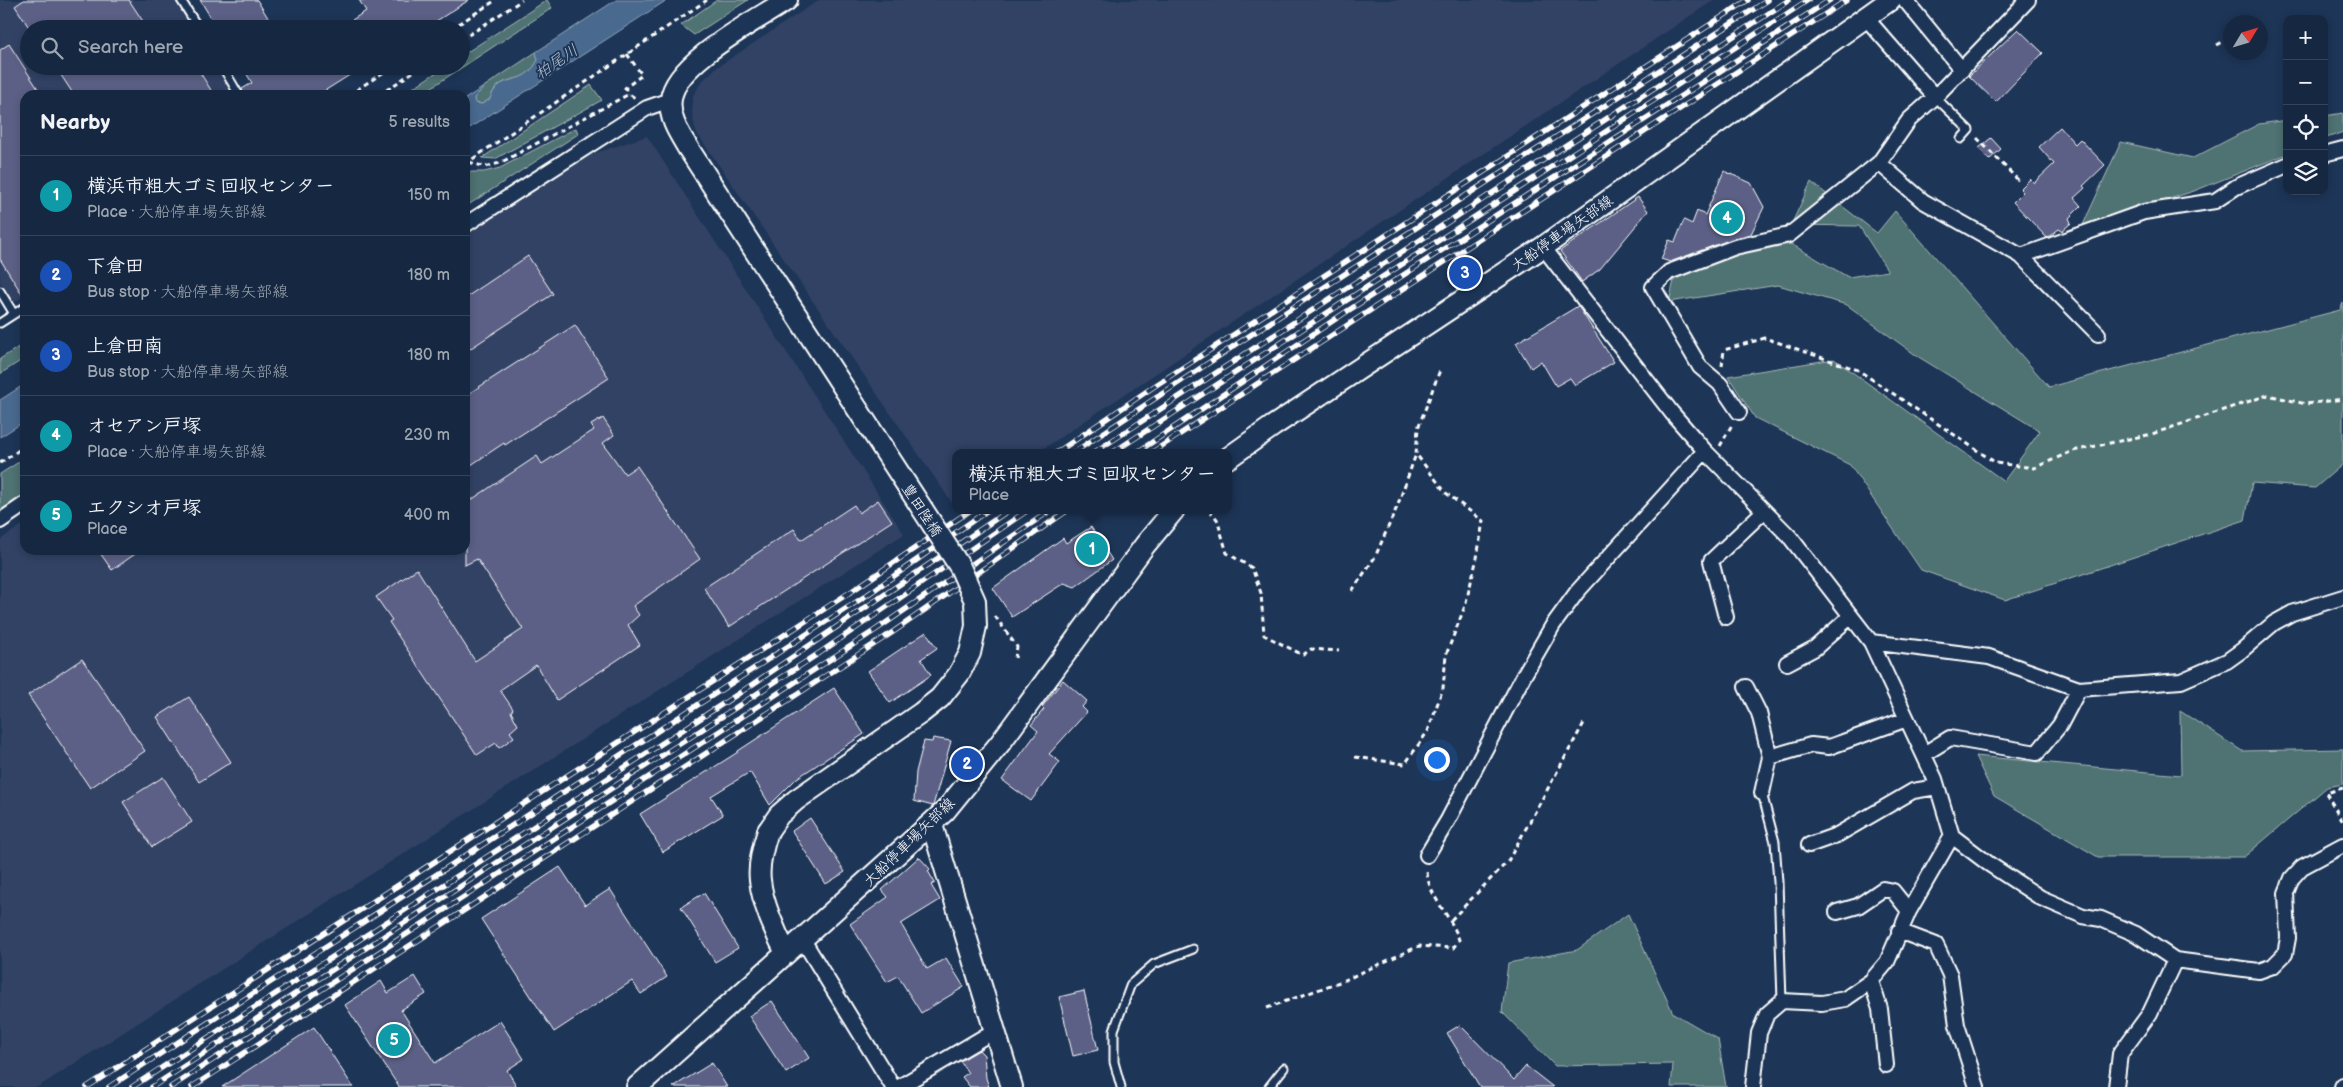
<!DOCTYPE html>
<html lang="en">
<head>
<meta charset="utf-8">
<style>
	body { margin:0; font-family:"Balsamiq Sans","Klee One",sans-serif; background:#1f3048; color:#f1f3f6 }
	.controls { position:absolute; right:15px; top:15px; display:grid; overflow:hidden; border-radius:10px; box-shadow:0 2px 8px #0003 }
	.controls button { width:45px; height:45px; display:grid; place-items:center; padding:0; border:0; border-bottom:1px solid #35445a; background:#162841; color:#f1f3f6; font:25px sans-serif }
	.compass { position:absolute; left:2223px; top:15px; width:45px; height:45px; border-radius:50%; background:#162841; box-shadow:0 2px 8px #0003; rotate:52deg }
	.you { position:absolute; left:1436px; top:759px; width:18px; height:18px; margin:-12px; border:4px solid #fff; border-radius:50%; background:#1a73e8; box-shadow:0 0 0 8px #1a73e833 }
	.badge { display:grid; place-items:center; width:32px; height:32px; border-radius:50%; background:#8bbbb9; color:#fff; font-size:16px; font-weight:700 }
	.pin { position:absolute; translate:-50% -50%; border:2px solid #fff; box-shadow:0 1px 5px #0006 }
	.popup { position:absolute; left:952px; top:449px; width:280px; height:65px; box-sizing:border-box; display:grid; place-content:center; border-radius:10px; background:#162841; filter:drop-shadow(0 1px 4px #0005); font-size:16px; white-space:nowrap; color:#9ea6b1 }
	.popup b { font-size:19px; color:#f1f3f6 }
	.popup::after { content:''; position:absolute; left:50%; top:100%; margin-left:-10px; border:10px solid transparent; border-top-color:#162841 }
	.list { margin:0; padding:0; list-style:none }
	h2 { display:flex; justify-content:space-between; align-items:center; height:65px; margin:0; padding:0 20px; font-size:21px }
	h2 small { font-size:16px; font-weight:400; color:#9ea6b1 }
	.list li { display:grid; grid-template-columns:32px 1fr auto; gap:15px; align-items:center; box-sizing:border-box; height:80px; padding:0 20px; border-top:1px solid #35445a }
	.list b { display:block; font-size:19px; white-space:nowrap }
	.list p { margin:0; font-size:16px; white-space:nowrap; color:#9ea6b1 }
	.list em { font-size:16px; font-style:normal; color:#9ea6b1 }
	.icon { flex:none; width:28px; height:28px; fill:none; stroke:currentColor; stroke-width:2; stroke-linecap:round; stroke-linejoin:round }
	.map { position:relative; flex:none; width:2343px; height:1087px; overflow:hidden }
	.search { position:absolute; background:#162841; box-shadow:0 2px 8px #0003; left:20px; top:20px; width:450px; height:55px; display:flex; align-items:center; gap:12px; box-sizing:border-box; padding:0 18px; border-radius:28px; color:#9ea6b1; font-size:19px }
	.panel { position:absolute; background:#162841; box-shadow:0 2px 8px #0003; left:20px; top:90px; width:450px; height:465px; border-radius:15px }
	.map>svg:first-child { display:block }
</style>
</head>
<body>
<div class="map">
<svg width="2343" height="1087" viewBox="0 0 2343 1087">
	<rect width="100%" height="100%" fill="#1d3557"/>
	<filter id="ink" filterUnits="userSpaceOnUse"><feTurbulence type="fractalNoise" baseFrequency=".02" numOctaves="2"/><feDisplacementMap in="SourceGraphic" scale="10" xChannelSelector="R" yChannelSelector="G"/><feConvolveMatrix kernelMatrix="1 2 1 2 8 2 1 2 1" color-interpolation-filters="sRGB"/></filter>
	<g filter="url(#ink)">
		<!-- built -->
		<path fill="#304265" d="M0 0H177L195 29H29V66H218L237 95H25V296L13 303 0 282Z
			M819 0H1714L1037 453H956L955 507 696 132 692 114 693 96 702 81 716 68Z
			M647 136 904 534 38 1087H0V540L25 523V550H465V233L578 159Z"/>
		<!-- green -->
		<path fill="#507272" stroke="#a8b8b8" d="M547 0 552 8 420 95H402L446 66H461V56Z
			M717 0H748L694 35 681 25Z
			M536 52 538 60C536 63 534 67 531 70 517 85 498 74 490 99L482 104 475 103 474 98 485 86Z
			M591 85 602 100 495 159 482 158Z
			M2343 113V132L2324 139V116Z
			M2287 120V154L2194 191 2082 227 2121 142 2193 158 2259 124Z
			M576 128 578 134 465 207V172H484L500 168Z
			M1811 182 1877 233 1895 211 2049 387 2340 310 2343 303V464L2315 488 2252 483 2245 520 2005 600 1921 570 1850 465 1755 418 1728 376 1834 359 2004 481 2040 431 1917 356 1847 305 1778 285 1669 302 1675 276 1740 251 1791 244 1848 277 1888 271 1859 226 1791 225Z
			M25 343V358L0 374V359Z
			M25 458V496L0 513V474Z
			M2180 711 2242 751 2343 749V784L2327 787 2244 857H2098L1994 796 1975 756 2181 775Z
			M1628 914 1673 1013 1718 1039 1726 1087H1671L1673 1064 1555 1066 1502 1012 1508 963 1577 950Z"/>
		<!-- water -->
		<path fill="#49698e" stroke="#92a5bb" d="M616 0H667L465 131V99L485 86 474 98 475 103 482 104 490 99C499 74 517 85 531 70 534 67 536 63 538 60L536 52Z
			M25 384V421L0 437V400Z"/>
		<!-- building -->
		<path fill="#5b6086" stroke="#fff" d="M24 0H129L148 29H30L15 6Z
			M200 0H257L275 29H218Z
			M359 0H469L424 29H338L366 11Z
			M2018 29 2043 53 1996 102 1969 76Z
			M9 44 42 95H25V299L0 259V50Z
			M55 66H196L214 95H74Z
			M242 66H364L318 95H244L242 89 252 83Z
			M2060 127 2075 144 2080 139 2105 165 2083 186 2085 188 2074 198 2081 206 2069 218 2071 223 2062 231 2059 229 2047 238 2013 202 2023 192 2020 189 2030 179 2034 183 2054 164 2039 147Z
			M1991 138 2001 149 1989 160 1979 148Z
			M1724 171 1751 183 1764 207 1751 234 1732 239 1670 262 1661 259 1669 240 1675 242 1684 220 1692 224 1697 211 1705 215Z
			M1638 197 1648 211 1600 269 1582 282 1560 251Z
			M528 256 553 294 465 352V298Z
			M1578 306 1614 362 1575 385 1570 378 1556 386 1541 361 1531 368 1516 343Z
			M575 325 609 378 505 445 504 443 465 469V396Z
			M603 418 614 435 603 443 625 474 637 466 700 559 633 606 639 615 628 625 640 645 557 700 536 665 500 690 513 709 511 712 518 725 510 732 514 737 499 748 496 743 477 755 389 622 392 620 376 597 417 569 475 661 523 629 477 559 465 565V504L537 456 542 464 594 430 591 425Z
			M878 500 892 521 729 627 704 588 794 529 801 540 854 505 859 513Z
			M1091 527 1112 560 1075 587 1064 583 1012 617 993 588 1063 538 1066 543Z
			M98 550H141L112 570Z
			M926 632 937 648 921 659 931 675 890 703 868 671Z
			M82 659 145 751 90 788 28 695Z
			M1063 680 1087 701 1082 707 1087 712 1049 754 1060 762 1031 801 1002 780 1038 731 1031 725 1044 709 1042 707Z
			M834 688 864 734 797 778 770 805 750 772 711 796 723 815 663 852 640 814 738 752V751Z
			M189 697 231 762 199 782 157 717Z
			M933 738 951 741 933 806 914 801 916 772 924 741 932 742Z
			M163 777 192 822 152 847 123 802Z
			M810 818 845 872 826 884 792 831Z
			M919 857 930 869 928 871 935 883 931 885 940 900 901 924 927 969 946 958 964 987 921 1013 898 976 887 982 850 924 888 897 882 890Z
			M560 867 585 905 610 889 667 977 641 994 632 981 554 1032 481 919Z
			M704 893 738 948 715 962 681 907Z
			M415 976 426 994 401 1010 435 1063 500 1021 524 1059 507 1070 517 1087H399L345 1005 381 981 388 993Z
			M1084 991 1098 1050 1073 1056 1059 997Z
			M772 1001 809 1058 786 1073 749 1016Z
			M1460 1025 1514 1080 1526 1066 1553 1087H1480L1447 1033Z
			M314 1027 353 1087H222Z
			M979 1050 984 1055 986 1078 989 1087H970L962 1077 968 1073 960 1061Z
			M712 1063 727 1087H673Z"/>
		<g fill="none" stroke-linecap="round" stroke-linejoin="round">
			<defs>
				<path id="lane" d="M181 0 199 29
					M222 66 239 95
					M1935 97 1969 130 1961 139
					M0 291 14 314
					M0 323 25 307
					M1762 793 1775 842 1778 882 1782 1001
					M1121 1087 1114 1062V1030L1131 984 1154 964 1193 949
					M1269 1087 1284 1068"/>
				<path id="street" d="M1905 0 1962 70
					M1866 18 1935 97 2028 0
					M2324 154 2343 149
					M1879 163 1923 201 2021 256 2098 334
					M465 225 647 108 670 100
					M1543 247 1672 413 1705 451 1790 537 1871 642 1935 779 1952 836 1989 864 2041 898 2083 916 2101 919 2136 934 2175 960 2259 971 2273 966 2285 954 2288 938 2286 893 2292 878 2302 867 2343 845
					M2021 256 2144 212 2215 201 2236 187 2287 165
					M1739 412 1720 384 1700 367 1653 287 1669 272 1735 247 1789 235 1879 163 1909 120 1935 97
					M0 521 25 504
					M1726 617 1711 561 1764 511
					M1871 642 1989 657 2079 689 2181 681 2227 661 2241 651 2274 623 2292 613 2343 597
					M1787 663 1815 648 1851 616
					M1746 687 1759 713 1770 757 1762 793
					M1924 754 1950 738 2037 753 2060 725 2079 689
					M1770 757 1811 745 1829 747 1907 719
					M1809 845 1837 835 1913 791 1937 787
					M1427 855 1448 820 1524 675 1553 625 1577 592 1705 451
					M1837 912 1858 906 1883 889 1893 891 1909 911
					M1899 931 1936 945 1950 975 1957 1025 1977 1087
					M803 940 893 1087
					M1871 981 1880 1009 1886 1065
					M899 1087 994 1031
					M1753 1087 1759 1033 1767 1014 1782 1001 1822 1003 1845 999 1871 981 1887 962 1909 911 1952 836
					M2116 1087 2120 1054 2150 1013 2175 960
					M2342 1087 2343 1085"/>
				<path id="secondary" d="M688 148C679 133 668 117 671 99 675 62 757 20 787 0
					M1228 458 1273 426 1543 247 1890 0
					M932 825 1012 1087
					M768 831C763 846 758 864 760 880 762 902 776 934 786 953
					M637 1087 945 811 1001 742 1145 545 1174 510"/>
			</defs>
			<!-- lane casing -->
			<use href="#lane" stroke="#fff" stroke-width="11"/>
			<!-- street casing -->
			<use href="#street" stroke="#fff" stroke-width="18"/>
			<!-- secondary casing -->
			<use href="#secondary" stroke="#fff" stroke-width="24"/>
			<!-- path -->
			<path stroke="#fff" stroke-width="3" stroke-dasharray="5 4" stroke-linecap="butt" d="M451 29 496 0
				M461 40 522 0
				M2217 45 2230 38
				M627 54 642 75 625 88 629 94
				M349 95 393 66
				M379 95 422 66
				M1977 138 2020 182
				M469 162 485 167 500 163 629 94 635 98
				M465 164 707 0
				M1722 366 1724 350 1765 338 1858 370 1996 463 2034 468 2073 451 2152 434 2268 395 2306 404 2343 399
				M1720 446 1733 423
				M0 463 25 446
				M1209 510 1217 519 1227 553 1252 568 1261 593 1264 635 1303 655 1311 649 1339 651
				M1352 591 1375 557 1397 507 1416 454
				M995 616 1017 647 1015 658
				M1355 757 1405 764 1428 731 1443 688 1446 655 1465 606 1477 558 1483 521 1446 493 1416 454 1418 428 1440 370
				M2343 788 2326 793 2343 822
				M1451 920 1508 861 1584 723
				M1267 1008 1345 980 1419 946 1453 948 1459 940C1452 916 1427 896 1427 870"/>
			<!-- lane -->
			<use href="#lane" stroke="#1d3557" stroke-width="7"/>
			<!-- street -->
			<use href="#street" stroke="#1d3557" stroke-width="14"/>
			<!-- secondary -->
			<use href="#secondary" stroke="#1d3557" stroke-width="20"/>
			<defs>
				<path id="rail" d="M1056 453 1156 385 1748 0
					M1073 453 1249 336 1768 0
					M1093 453 1789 0
					M1112 453 1808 0
					M1136 453 1346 312 1830 0
					M1151 453 1847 0
					M87 1087 852 591 971 510
					M109 1087 864 597 988 510
					M132 1087 741 692 1009 510
					M152 1087 821 652 1028 510
					M171 1087 874 631 1051 510
					M192 1087 893 632 1068 510"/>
			</defs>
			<!-- rail casing -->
			<use href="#rail" stroke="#fff" stroke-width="5.5"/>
			<!-- rail -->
			<use href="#rail" stroke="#1d3557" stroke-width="4" stroke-dasharray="11" stroke-linecap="butt"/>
			<defs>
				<path id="secondary-bridge" d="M688 148 960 567 975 601 976 626 970 653 959 674 940 698 921 713 796 800 779 815 768 831"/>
			</defs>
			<!-- secondary-bridge casing -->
			<use href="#secondary-bridge" stroke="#fff" stroke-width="24" stroke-linecap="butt"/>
			<!-- secondary-bridge -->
			<use href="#secondary-bridge" stroke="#1d3557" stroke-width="20"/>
		</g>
	</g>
	<g text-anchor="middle" stroke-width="4" stroke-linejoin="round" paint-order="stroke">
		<!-- street labels -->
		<g font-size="15" fill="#fff" stroke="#1d3557">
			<text transform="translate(1562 233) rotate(-35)" y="5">大船停車場矢部線</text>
			<text transform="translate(922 510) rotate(57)" y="5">豊田陸橋</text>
			<text transform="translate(909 842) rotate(-44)" y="5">大船停車場矢部線</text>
		</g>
		<!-- water labels -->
		<g font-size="16" font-style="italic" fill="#b6c3d2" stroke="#1d3557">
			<text transform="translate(556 61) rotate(-34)" y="6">柏尾川</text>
		</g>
	</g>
</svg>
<div class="controls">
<button>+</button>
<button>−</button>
<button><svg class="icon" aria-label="locate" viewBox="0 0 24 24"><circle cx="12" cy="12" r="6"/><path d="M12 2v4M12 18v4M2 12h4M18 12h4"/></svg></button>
<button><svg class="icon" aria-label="layers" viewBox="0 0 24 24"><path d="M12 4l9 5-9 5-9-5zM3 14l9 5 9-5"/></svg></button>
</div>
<svg class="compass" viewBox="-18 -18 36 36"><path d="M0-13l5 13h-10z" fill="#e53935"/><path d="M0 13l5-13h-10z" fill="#9ea6b1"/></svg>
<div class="you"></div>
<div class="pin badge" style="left:1092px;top:549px;background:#0f9aa8">1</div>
<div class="popup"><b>横浜市粗大ゴミ回収センター</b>Place</div>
<div class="pin badge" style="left:967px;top:764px;background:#1a4fb4">2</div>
<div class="pin badge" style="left:1465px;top:273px;background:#1a4fb4">3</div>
<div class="pin badge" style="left:1727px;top:218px;background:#0f9aa8">4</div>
<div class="pin badge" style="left:394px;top:1040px;background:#0f9aa8">5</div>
<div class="search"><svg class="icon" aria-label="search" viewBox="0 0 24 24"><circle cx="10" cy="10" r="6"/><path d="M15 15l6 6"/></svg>Search here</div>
<section class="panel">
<h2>Nearby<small>5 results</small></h2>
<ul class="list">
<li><span class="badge" style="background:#0f9aa8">1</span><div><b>横浜市粗大ゴミ回収センター</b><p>Place · 大船停車場矢部線</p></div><em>150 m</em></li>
<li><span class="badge" style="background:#1a4fb4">2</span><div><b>下倉田</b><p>Bus stop · 大船停車場矢部線</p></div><em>180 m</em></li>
<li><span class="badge" style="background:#1a4fb4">3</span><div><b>上倉田南</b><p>Bus stop · 大船停車場矢部線</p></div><em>180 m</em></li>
<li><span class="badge" style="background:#0f9aa8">4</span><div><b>オセアン戸塚</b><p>Place · 大船停車場矢部線</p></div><em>230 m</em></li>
<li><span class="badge" style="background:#0f9aa8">5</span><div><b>エクシオ戸塚</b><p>Place</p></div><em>400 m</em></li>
</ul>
</section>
</div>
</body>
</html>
